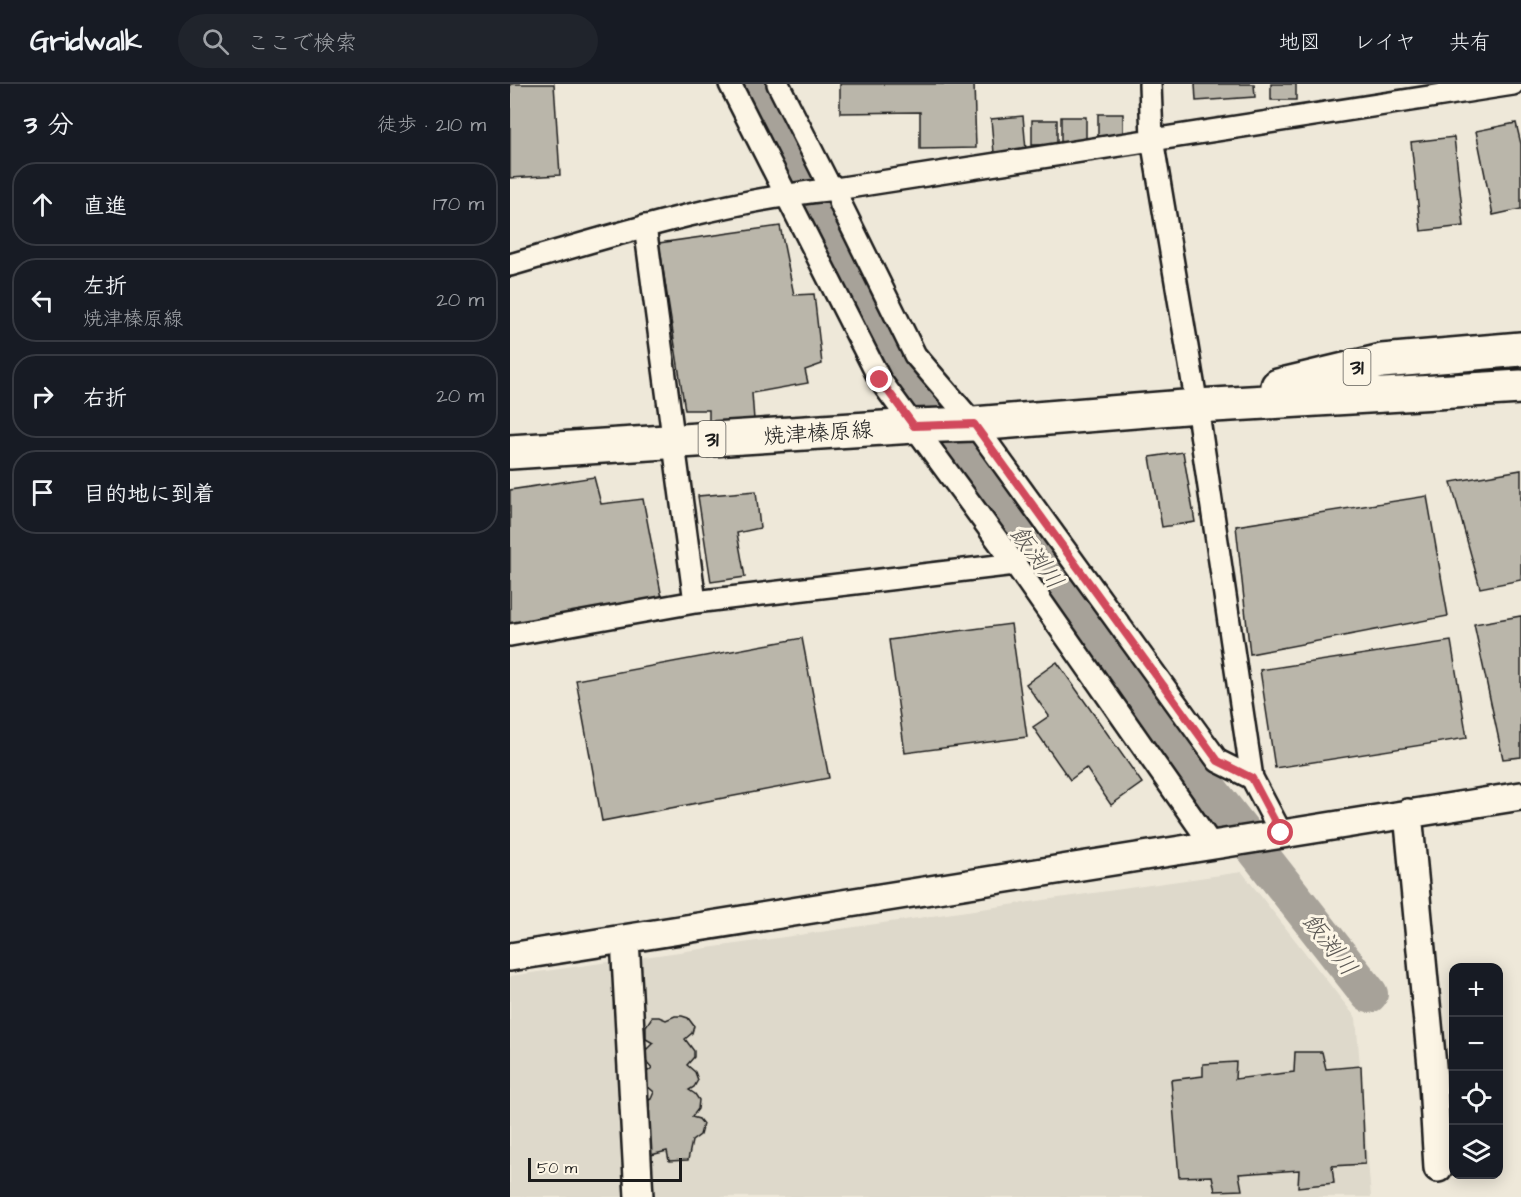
<!DOCTYPE html>
<html lang="ja">
<head>
<meta charset="utf-8">
<style>
	body { margin:0; font-family:"Architects Daughter","Klee One",sans-serif; background:#20242c; color:#f1f3f6 }
	.controls { position:absolute; right:18px; bottom:18px; display:grid; overflow:hidden; border-radius:12px; box-shadow:0 3px 15px #0003 }
	.controls button { width:54px; height:54px; display:grid; place-items:center; padding:0; border:0; border-bottom:2px solid #363941; background:#171b24; color:#f1f3f6; font:30px sans-serif }
	.scale { position:absolute; left:18px; bottom:15px; width:154px; box-sizing:border-box; padding-left:6px; border:3px solid #1c1c1c; border-top:0; font-size:16px; line-height:21px; white-space:nowrap; color:#1c1c1c; -webkit-text-stroke:4px #fcf5e5; paint-order:stroke }
	.stop { position:absolute; width:18px; height:18px; margin:-14px; border:4px solid #d1495b; border-radius:50%; background:#fff }
	.stop.end { background:#d1495b; border-color:#fff; box-shadow:0 2px 6px #0008 }
	.list { margin:0; padding:0; list-style:none }
	h2 { display:flex; justify-content:space-between; align-items:center; height:78px; margin:0; padding:0 24px; font-size:26px }
	h2 small { font-size:20px; font-weight:400; color:#9ea1a6 }
	.list li { display:grid; grid-template-columns:39px 1fr auto; gap:18px; align-items:center; box-sizing:border-box; height:84px; margin:0 12px 12px; padding:0 12px; border:2px solid #363941; border-radius:24px }
	.list b { display:block; font-size:22px; white-space:nowrap }
	.list p { margin:0; font-size:20px; white-space:nowrap; color:#9ea1a6 }
	.list em { font-size:20px; font-style:normal; color:#9ea1a6 }
	.icon { flex:none; width:33px; height:33px; fill:none; stroke:currentColor; stroke-width:2; stroke-linecap:round; stroke-linejoin:round }
	.map { position:relative; flex:none; width:1011px; height:1113px; overflow:hidden }
	header { display:flex; align-items:center; gap:36px; box-sizing:border-box; height:84px; padding:0 30px; background:#171b24; border-bottom:2px solid #363941 }
	header strong { font-size:28px }
	nav { display:flex; gap:33px; margin-inline-start:auto; font-size:21px }
	.search { width:420px; height:54px; background:#20242c; display:flex; align-items:center; gap:15px; box-sizing:border-box; padding:0 21px; border-radius:33px; color:#9ea1a6; font-size:22px }
	main { display:flex }
	aside { flex:1; background:#171b24 }
	.map>svg:first-child { display:block }
</style>
</head>
<body>
<header>
<strong>Gridwalk</strong>
<div class="search"><svg class="icon" aria-label="search" viewBox="0 0 24 24"><circle cx="10" cy="10" r="6"/><path d="M15 15l6 6"/></svg>ここで検索</div>
<nav><a>地図</a><a>レイヤ</a><a>共有</a></nav>
</header>
<main>
<aside>
<h2>3 分<small>徒歩 · 210 m</small></h2>
<ul class="list">
<li><svg class="icon" aria-label="ahead" viewBox="0 0 24 24"><path d="M12 20V5M6 11l6-6 6 6"/></svg><div><b>直進</b></div><em>170 m</em></li>
<li><svg class="icon" aria-label="left" viewBox="0 0 24 24"><path d="M17 20v-9H6M10 6l-5 5 5 5"/></svg><div><b>左折</b><p>焼津榛原線</p></div><em>20 m</em></li>
<li><svg class="icon" aria-label="right" viewBox="0 0 24 24"><path d="M7 20v-9h11M14 6l5 5-5 5"/></svg><div><b>右折</b></div><em>20 m</em></li>
<li><svg class="icon" aria-label="arrive" viewBox="0 0 24 24"><path d="M6 21V4h12l-3 4 3 4H6"/></svg><div><b>目的地に到着</b></div></li>
</ul>
</aside>
<div class="map">
<svg width="1011" height="1113" viewBox="0 0 1011 1113">
	<rect width="100%" height="100%" fill="#eee8d9"/>
	<filter id="ink" filterUnits="userSpaceOnUse"><feTurbulence type="fractalNoise" baseFrequency=".0167" numOctaves="2"/><feDisplacementMap in="SourceGraphic" scale="12" xChannelSelector="R" yChannelSelector="G"/><feConvolveMatrix kernelMatrix="1 2 1 2 8 2 1 2 1" color-interpolation-filters="sRGB"/></filter>
	<g filter="url(#ink)">
		<!-- built -->
		<path fill="#ded9cb" d="M732 788 846 934 861 1113H0V892Z"/>
		<g fill="none" stroke-linecap="round" stroke-linejoin="round">
			<!-- river -->
			<path stroke="#a7a299" stroke-width="38" d="M251 0 402 304 472 403 696 702 859 910"/>
		</g>
		<!-- building -->
		<path fill="#bab6aa" stroke="#1c1c1c" stroke-width="1.5" d="M0 0H44L50 91 0 94Z
			M330 0H464L466 64 410 65V28L330 29Z
			M685 0H744L745 13 686 17Z
			M761 0H786V16H761Z
			M588 30H613V56H588Z
			M513 32 516 66 484 69 481 35Z
			M551 33H576V58H551Z
			M522 36H547V61H522Z
			M1006 39 1011 60V125L983 131 966 47Z
			M944 53 954 142 911 147 901 58Z
			M270 142 284 211 304 210 312 280 295 286 298 299 242 309 244 336 199 341V326H175L149 159Z
			M673 368 685 438 652 443 640 373Z
			M1011 386V496L970 504 941 398Z
			M84 393 91 420 133 415 152 514 0 542V406Z
			M246 407 250 444 227 449 235 493 201 498 188 412Z
			M917 412 938 532 740 570 726 442Z
			M1011 532V673L993 675 964 540Z
			M501 540 517 653 395 669 379 556Z
			M292 554 319 694 92 737 66 596Z
			M941 557 957 654 765 684 750 586Z
			M547 578 632 699 601 721 576 684 560 696 523 643 539 632 516 600Z
			M165 932H172L178 934 184 942 182 949 175 955 184 967V973L177 981 185 988 188 996 184 1003 179 1006 185 1010 189 1016 188 1025 182 1033 189 1035 193 1040 190 1051 182 1057 178 1076 159 1077 157 1067 141 1071 136 1018 141 1015 144 1008 136 1001 135 994 137 988 142 984 136 977 134 968 143 959 136 955V942L142 933H149L156 936Z
			M785 968H812L816 985 851 982 855 1080 822 1082 824 1099 788 1103 789 1086 729 1090 732 1106 705 1107 702 1092 669 1093 661 996 693 992V980L726 978 725 995 784 988Z"/>
		<g fill="none" stroke-linecap="round" stroke-linejoin="round">
			<defs>
				<path id="minor" d="M220 0 370 296 505 480
					M268 0 317 97 326 105 331 121 405 271 464 340 708 677 742 694 771 749
					M640 0 642 55 687 322 742 694
					M135 142 185 518
					M0 181C107 150 215 116 326 105L1003 0
					M0 551 185 518 505 480 701 760"/>
				<path id="tertiary" d="M898 729 922 982 928 1084
					M115 855 129 1113
					M0 873 1011 712"/>
				<path id="primary" d="M768 302 872 277 1011 265
					M0 368 404 342 464 340 687 322 1011 303"/>
			</defs>
			<!-- minor casing -->
			<use href="#minor" stroke="#1c1c1c" stroke-width="26"/>
			<!-- tertiary casing -->
			<use href="#tertiary" stroke="#1c1c1c" stroke-width="32"/>
			<!-- primary casing -->
			<use href="#primary" stroke="#1c1c1c" stroke-width="38"/>
			<!-- minor -->
			<use href="#minor" stroke="#fcf5e5" stroke-width="21"/>
			<!-- tertiary -->
			<use href="#tertiary" stroke="#fcf5e5" stroke-width="27"/>
			<!-- primary -->
			<use href="#primary" stroke="#fcf5e5" stroke-width="33"/>
		</g>
	</g>
	<g fill="none" stroke-linecap="round" stroke-linejoin="round" filter="url(#ink)">
		<!-- route -->
		<path stroke="#d1495b" stroke-width="8" d="M370 296 404 342 464 340 708 677 742 694 771 749"/>
	</g>
	<g text-anchor="middle" stroke-width="6" stroke-linejoin="round" paint-order="stroke">
		<!-- shield labels -->
		<g fill="#fcf5e5" stroke="#5f5d58" stroke-width="1.5">
			<rect x="833.5" y="265" width="27" height="36" rx="4.5"/>
			<rect x="188.5" y="337" width="27" height="36" rx="4.5"/>
		</g>
		<g font-size="21" font-weight="bold" fill="#1c1c1c">
			<text x="847" y="290">31</text>
			<text x="202" y="362">31</text>
		</g>
		<!-- street labels -->
		<g font-size="22" fill="#1c1c1c" stroke="#fcf5e5">
			<text transform="translate(308 348) rotate(-4)" y="8">焼津榛原線</text>
		</g>
		<!-- water labels -->
		<g font-size="24" font-style="italic" fill="#5b5854" stroke="#fcf5e5">
			<text transform="translate(527 473) rotate(54)" y="8">飯渕川</text>
			<text transform="translate(820 860) rotate(52)" y="8">飯渕川</text>
		</g>
	</g>
</svg>
<div class="controls">
<button>+</button>
<button>−</button>
<button><svg class="icon" aria-label="locate" viewBox="0 0 24 24"><circle cx="12" cy="12" r="6"/><path d="M12 2v4M12 18v4M2 12h4M18 12h4"/></svg></button>
<button><svg class="icon" aria-label="layers" viewBox="0 0 24 24"><path d="M12 4l9 5-9 5-9-5zM3 14l9 5 9-5"/></svg></button>
</div>
<div class="scale">50 m</div>
<div class="stop" style="left:771px;top:749px"></div>
<div class="stop end" style="left:370px;top:296px"></div>
</div>
</main>
</body>
</html>
